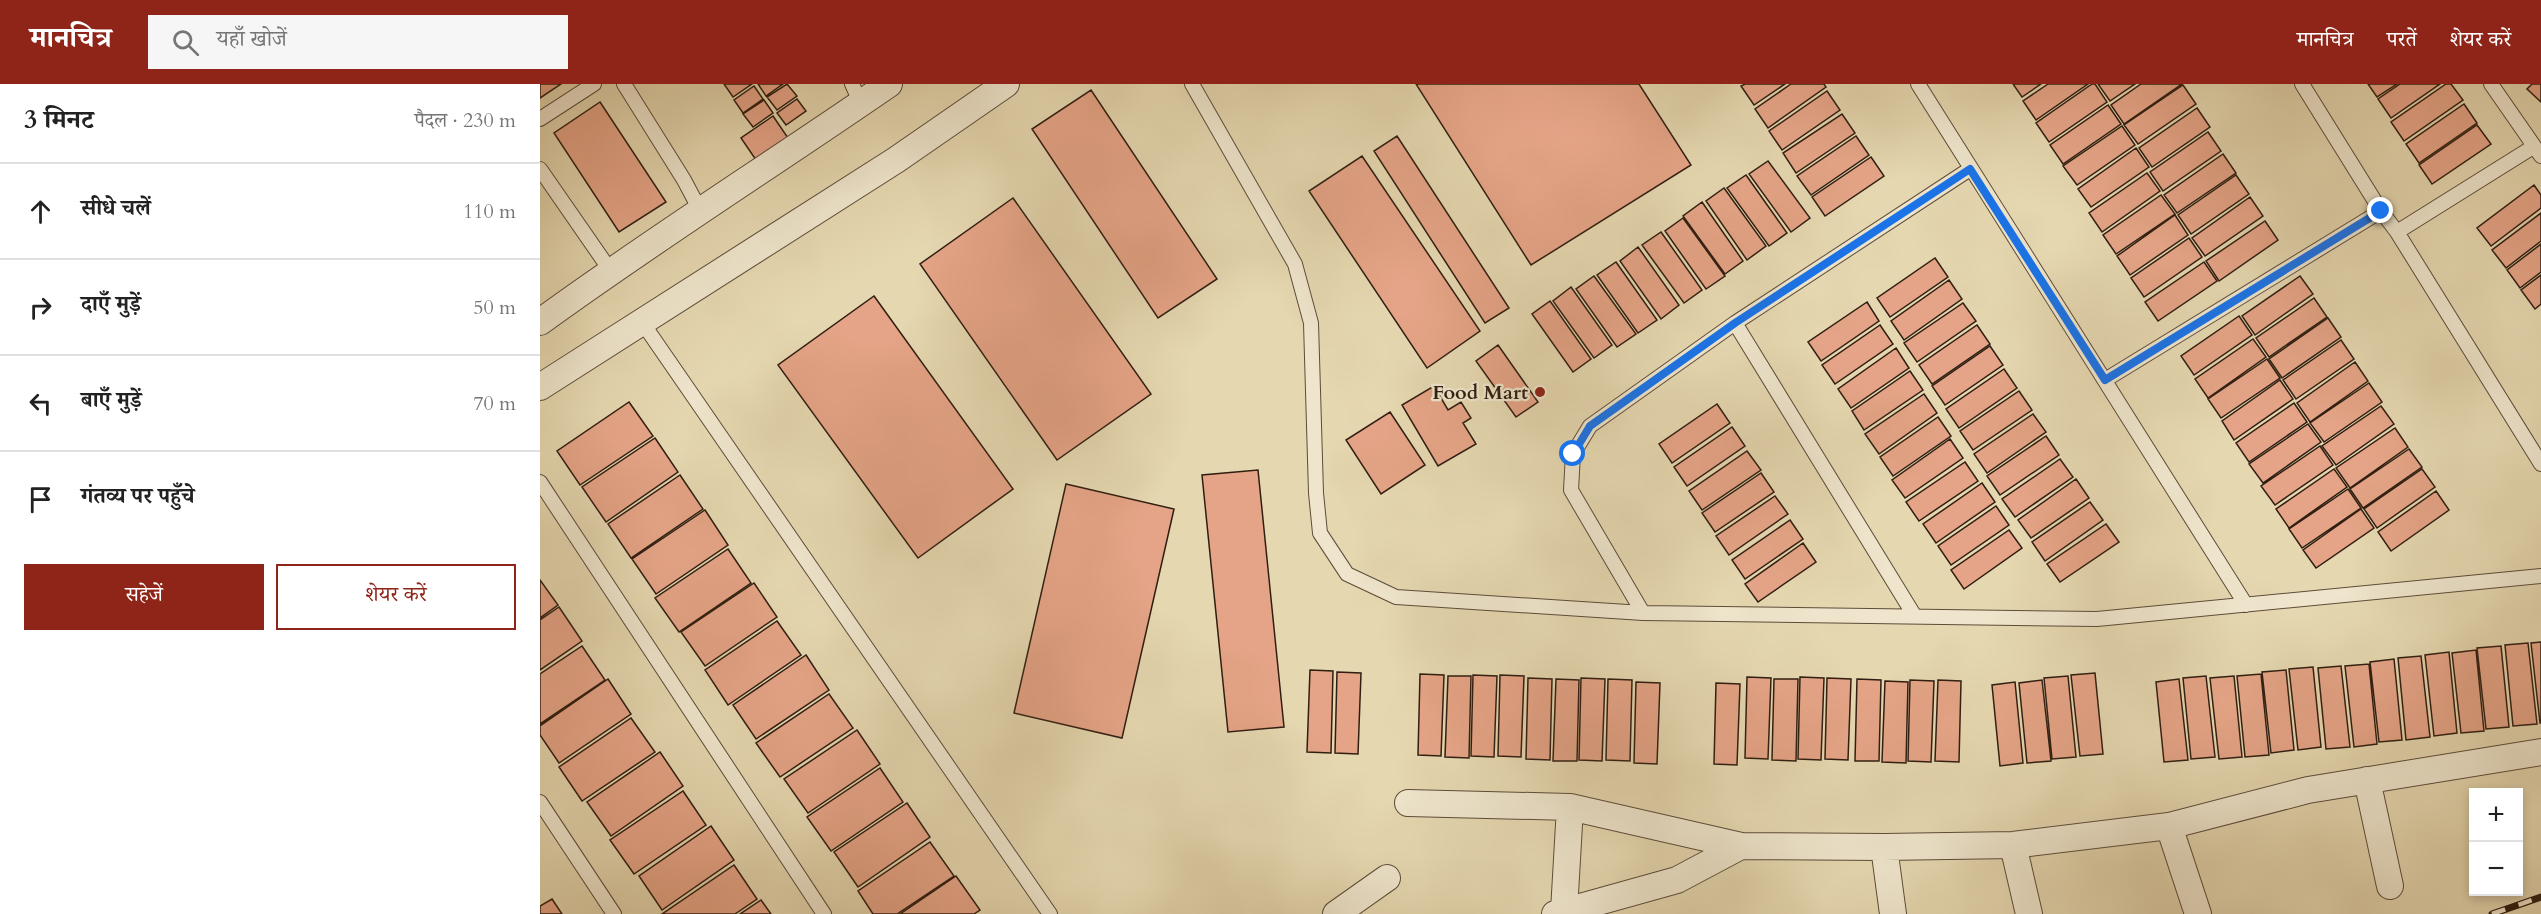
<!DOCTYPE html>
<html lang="hi">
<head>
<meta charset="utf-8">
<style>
	body { margin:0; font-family:Cardo,"Noto Serif Devanagari",serif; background:#f6f6f6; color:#222 }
	.controls { position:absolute; right:18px; bottom:18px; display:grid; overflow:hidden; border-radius:0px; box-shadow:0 3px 9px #0003 }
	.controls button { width:54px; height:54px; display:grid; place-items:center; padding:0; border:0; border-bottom:2px solid #e0e0e0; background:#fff; color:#222; font:30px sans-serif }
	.stop { position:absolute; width:18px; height:18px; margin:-14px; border:4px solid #1a73e8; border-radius:50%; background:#fff }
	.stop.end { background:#1a73e8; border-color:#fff; box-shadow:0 2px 6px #0008 }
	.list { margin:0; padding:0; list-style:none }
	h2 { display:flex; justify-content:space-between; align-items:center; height:78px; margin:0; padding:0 24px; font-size:26px }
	h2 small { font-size:20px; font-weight:400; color:#767676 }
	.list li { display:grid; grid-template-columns:39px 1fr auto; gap:18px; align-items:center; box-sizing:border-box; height:96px; padding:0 24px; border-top:2px solid #e0e0e0 }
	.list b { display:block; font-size:22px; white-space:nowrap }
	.list em { font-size:20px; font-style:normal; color:#767676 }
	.actions { display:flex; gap:12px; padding:18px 24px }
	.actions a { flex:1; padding:14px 0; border:2px solid #8f2418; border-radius:0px; text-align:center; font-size:21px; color:#8f2418 }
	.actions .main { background:#8f2418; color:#fff }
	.icon { flex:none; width:33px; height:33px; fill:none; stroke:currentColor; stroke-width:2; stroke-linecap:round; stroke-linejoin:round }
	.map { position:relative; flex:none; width:2001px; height:830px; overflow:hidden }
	header { display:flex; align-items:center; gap:36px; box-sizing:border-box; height:84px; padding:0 30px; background:#8f2418; color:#fff }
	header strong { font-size:28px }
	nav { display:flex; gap:33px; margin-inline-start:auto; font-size:21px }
	.search { width:420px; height:54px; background:#f6f6f6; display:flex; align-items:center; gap:15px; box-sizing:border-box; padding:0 21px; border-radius:0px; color:#767676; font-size:22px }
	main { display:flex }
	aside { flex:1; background:#fff }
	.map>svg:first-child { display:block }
</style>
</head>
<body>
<header>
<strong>मानचित्र</strong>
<div class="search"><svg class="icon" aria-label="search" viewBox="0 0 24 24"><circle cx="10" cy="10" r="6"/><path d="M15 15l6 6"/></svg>यहाँ खोजें</div>
<nav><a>मानचित्र</a><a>परतें</a><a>शेयर करें</a></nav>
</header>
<main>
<aside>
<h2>3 मिनट<small>पैदल · 230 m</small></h2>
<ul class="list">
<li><svg class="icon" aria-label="ahead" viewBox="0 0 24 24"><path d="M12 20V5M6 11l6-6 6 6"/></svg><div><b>सीधे चलें</b></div><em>110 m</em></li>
<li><svg class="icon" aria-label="right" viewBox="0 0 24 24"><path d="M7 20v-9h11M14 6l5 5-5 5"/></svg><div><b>दाएँ मुड़ें</b></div><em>50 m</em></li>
<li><svg class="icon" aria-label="left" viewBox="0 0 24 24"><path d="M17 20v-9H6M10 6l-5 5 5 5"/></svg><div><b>बाएँ मुड़ें</b></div><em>70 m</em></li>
<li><svg class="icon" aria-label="arrive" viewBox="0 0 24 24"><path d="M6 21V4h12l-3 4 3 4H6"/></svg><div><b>गंतव्य पर पहुँचे</b></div></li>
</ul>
<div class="actions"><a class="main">सहेजें</a><a>शेयर करें</a></div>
</aside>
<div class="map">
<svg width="2001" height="830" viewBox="0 0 2001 830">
	<rect width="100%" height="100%" fill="#e5d7b0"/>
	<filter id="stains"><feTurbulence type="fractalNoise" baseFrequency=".00333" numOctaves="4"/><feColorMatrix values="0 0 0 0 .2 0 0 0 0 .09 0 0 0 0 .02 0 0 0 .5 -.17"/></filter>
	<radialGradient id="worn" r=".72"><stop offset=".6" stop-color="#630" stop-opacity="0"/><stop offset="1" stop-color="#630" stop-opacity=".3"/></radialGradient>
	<!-- building -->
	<path fill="#e5a487" stroke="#301e11" stroke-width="1.5" d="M0 0H21L0 14Z
		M184 0H212L193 13Z
		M218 0H243L226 12Z
		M247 0 257 12 237 26 227 13Z
		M876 0H1099L1151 81 991 181Z
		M1205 0H1245L1214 21 1201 2Z
		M1251 0H1284L1286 3 1228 44 1215 25Z
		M1473 0H1501L1482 13Z
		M1508 0H1548L1496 36 1483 17Z
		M1552 0H1555L1567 18 1509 58 1496 39Z
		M1558 0H1595L1570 17Z
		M1642 0 1584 40 1571 21 1601 0Z
		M1828 0H1857L1837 13Z
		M1860 0H1900L1851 34 1838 15Z
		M1906 0H1911L1923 16 1864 57 1851 38Z
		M1992 0H2001V18L1987 5Z
		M1643 1 1656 20 1598 60 1584 41Z
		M214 2 223 15 203 29 194 16Z
		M551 6 677 195 618 234 492 45Z
		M1287 7 1300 26 1242 66 1229 47Z
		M257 15 266 27 246 41 237 29Z
		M224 16 233 29 213 43 203 30Z
		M60 18 126 118 79 148 14 49Z
		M1924 20 1937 39 1879 79 1866 60Z
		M1568 21 1581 40 1523 80 1510 61Z
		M1657 24 1670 43 1612 83 1599 64Z
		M1302 30 1315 49 1256 89 1243 69Z
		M233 32 248 54 216 76 201 54Z
		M1937 41 1951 60 1892 100 1879 81Z
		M1582 42 1595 61 1537 101 1523 82Z
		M1668 48 1681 67 1623 107 1610 88Z
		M857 52 969 224 945 239 834 67Z
		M1316 52 1329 71 1271 111 1257 92Z
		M1596 64 1609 83 1551 123 1538 105Z
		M1683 70 1696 89 1637 129 1624 111Z
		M822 72 940 247 887 284 769 107Z
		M1331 73 1344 92 1285 132 1272 113Z
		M1228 77 1270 134 1251 148 1209 90Z
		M1607 89 1620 107 1562 148 1549 129Z
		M1206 91 1247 149 1229 162 1187 104Z
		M1696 91 1709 110 1651 150 1638 131Z
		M1994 101 2001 111V124L1951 162 1937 144Z
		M1184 104 1226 162 1207 176 1166 117Z
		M1621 111 1635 130 1576 170 1563 151Z
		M1710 113 1723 132 1665 172 1652 154Z
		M473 114 611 310 517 376 380 180Z
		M1162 118 1203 177 1185 190 1143 132Z
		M2001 129V157L1966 184 1952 166Z
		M1635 131 1648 151 1590 191 1577 172Z
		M1143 134 1185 192 1166 205 1125 147Z
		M1725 137 1738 156 1679 197 1666 177Z
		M1121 148 1162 206 1144 219 1102 161Z
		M1649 154 1662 173 1604 213 1591 194Z
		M2001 160V188L1980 204 1967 186Z
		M1098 163 1139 221 1121 235 1080 177Z
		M1395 174 1408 193 1350 233 1337 214Z
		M1076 178 1117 236 1098 249 1057 191Z
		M1664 178 1677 197 1618 237 1605 218Z
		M2001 191V220L1995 225 1981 206Z
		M1054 192 1096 250 1077 263 1036 205Z
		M1760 192 1773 210 1715 251 1702 232Z
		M1409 196 1422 215 1364 256 1351 237Z
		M1031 203 1072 261 1054 274 1013 217Z
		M334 212 473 405 378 474 238 281Z
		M1774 214 1787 233 1729 273 1716 254Z
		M1010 217 1051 275 1033 288 992 230Z
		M1327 218 1339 237 1281 277 1268 258Z
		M1423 219 1436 237 1377 278 1364 259Z
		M1699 232 1712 251 1654 291 1641 272Z
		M1788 234 1801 253 1742 294 1729 275Z
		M1340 241 1353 260 1295 300 1282 281Z
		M1437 241 1450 260 1392 300 1379 281Z
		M1713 255 1726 273 1668 314 1655 295Z
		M1801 256 1814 275 1756 315 1743 296Z
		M958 261 998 318 976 333 936 277Z
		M1450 262 1463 281 1405 321 1392 302Z
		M1356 264 1369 284 1311 324 1298 305Z
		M1727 275 1740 294 1681 334 1668 315Z
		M1815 278 1828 297 1770 338 1757 319Z
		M1464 285 1477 304 1419 344 1406 325Z
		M1370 287 1383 306 1324 346 1312 327Z
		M1740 296 1753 315 1694 356 1682 337Z
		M1829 299 1842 318 1784 358 1770 339Z
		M894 302 908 326 921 318 931 334 923 339 936 360 898 382 862 321Z
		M1479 307 1492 326 1433 366 1420 347Z
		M1384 310 1397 329 1339 370 1325 350Z
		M89 318 113 352 40 401 17 367Z
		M1754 319 1767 338 1709 378 1696 359Z
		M1177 320 1190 339 1132 379 1119 360Z
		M1841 322 1854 340 1796 381 1782 362Z
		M850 328 885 381 841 410 806 356Z
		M1493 330 1506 348 1447 389 1434 370Z
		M1398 333 1411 352 1353 392 1340 373Z
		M1768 340 1781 358 1723 399 1709 380Z
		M1192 343 1205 362 1147 402 1134 383Z
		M1855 344 1868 363 1810 404 1796 384Z
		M1506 352 1519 371 1460 411 1447 392Z
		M115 354 138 388 66 438 42 403Z
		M1410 355 1423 374 1365 414 1352 396Z
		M1780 362 1793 381 1735 421 1721 402Z
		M1869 365 1882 383 1823 424 1810 405Z
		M1207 367 1221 386 1162 426 1149 407Z
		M1520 375 1533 393 1475 433 1462 415Z
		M1425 378 1438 397 1379 437 1366 418Z
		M1794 385 1807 403 1749 444 1736 425Z
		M1882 385 1895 403 1837 444 1824 425Z
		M718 386 744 643 688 648 662 391Z
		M1221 389 1234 408 1175 448 1162 429Z
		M140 391 163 425 91 474 68 440Z
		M1536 395 1549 414 1491 454 1478 436Z
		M1442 399 1455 418 1396 459 1383 440Z
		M526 400 634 425 582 654 474 629Z
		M1808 405 1821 424 1762 464 1749 445Z
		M1896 407 1909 426 1851 467 1838 448Z
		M1235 412 1248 430 1189 471 1176 452Z
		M1550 418 1563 436 1505 477 1492 458Z
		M1456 422 1469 441 1411 481 1398 462Z
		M1821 425 1834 444 1776 484 1763 466Z
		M165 426 188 461 116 510 92 475Z
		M1250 436 1263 455 1205 495 1192 476Z
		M1566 440 1579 458 1520 498 1507 480Z
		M1469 446 1482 464 1424 505 1411 486Z
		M1263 459 1276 478 1218 518 1205 500Z
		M188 465 211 499 139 548 115 514Z
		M0 496 18 521 0 534Z
		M214 499 237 533 165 582 141 548Z
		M19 523 42 557 0 586V536Z
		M237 537 261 571 188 621 165 586Z
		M2001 558V639H2000L1991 559Z
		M1988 559 1997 640 1973 642 1965 561Z
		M42 562 65 596 0 640V590Z
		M1961 562 1969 643 1946 645 1937 564Z
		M1936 566 1944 647 1921 649 1912 569Z
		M1909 568 1917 649 1894 652 1885 571Z
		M266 571 289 606 216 655 193 621Z
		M1881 572 1890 653 1866 656 1858 574Z
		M1854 575 1862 656 1839 658 1830 578Z
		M1829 580 1837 660 1814 663 1805 582Z
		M1801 582 1810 663 1786 665 1778 584Z
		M1773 583 1781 663 1758 666 1749 585Z
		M770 586 793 587 791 669 767 668Z
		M1746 586 1754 666 1731 669 1722 588Z
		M797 588 821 589 818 670 795 669Z
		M1555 589 1563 670 1540 672 1531 591Z
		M880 590 904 591 901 672 878 671Z
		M1721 590 1729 671 1705 673 1697 592Z
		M933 591 957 592 954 673 931 672Z
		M960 591 984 592 981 673 958 672Z
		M908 592H931L929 674 905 673Z
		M1528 592 1536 673 1512 675 1504 594Z
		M1666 592 1675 673 1651 675 1643 594Z
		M1694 592 1702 673 1679 675 1670 594Z
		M1207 593 1231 594 1228 675 1205 674Z
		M1260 593 1284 594 1281 676 1258 675Z
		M988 594 1012 595 1010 676 986 675Z
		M1041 594 1065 595 1062 677 1039 676Z
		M1287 594 1311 595 1308 676 1285 675Z
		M68 595 91 630 19 679 0 651V642Z
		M1016 595 1039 596 1037 677H1013Z
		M1068 595 1092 596 1090 677 1066 676Z
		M1234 595H1258L1256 677 1232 676Z
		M1317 595 1341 596 1339 677H1315Z
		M1639 595 1648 676 1624 678 1616 598Z
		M1370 596 1394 597 1391 678 1368 677Z
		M1398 596 1421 597 1419 678 1395 677Z
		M1502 596 1511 677 1487 679 1479 599Z
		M1345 597 1368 598 1366 679 1342 678Z
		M1096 598 1120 599 1117 680 1094 679Z
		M1475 598 1483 679 1460 682 1452 601Z
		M1176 599 1200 600 1197 681 1174 680Z
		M289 610 313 644 240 693 216 659Z
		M91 634 115 668 42 717 19 683Z
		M317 646 340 680 268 729 244 695Z
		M120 668 143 702 71 752 47 718Z
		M340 684 363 718 291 767 267 733Z
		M143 707 166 741 94 790 70 756Z
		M367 719 390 753 318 803 294 768Z
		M171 742 194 776 122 826 99 792Z
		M390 758 414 792 357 830H333L318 807Z
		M194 781 217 815 195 830H122Z
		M416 792 440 826 434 830H360Z
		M12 815 22 830H0V822Z
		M221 816 231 830H200Z"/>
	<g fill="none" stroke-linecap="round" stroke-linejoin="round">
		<defs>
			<path id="lane" d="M84 0 144 96 161 128
				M312 0 321 20
				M652 0 755 180 771 239 776 409 780 449 807 490 856 513 1103 529 1557 535 2001 492
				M1378 0 1706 521
				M1762 0 1841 127
				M1951 0 2001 72
				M0 35 54 0
				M1993 63 1857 148 2001 380
				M0 85 70 186
				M102 238 510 830
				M1195 239 1374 531
				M1565 296 1841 127 1857 148
				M0 398 284 830
				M1103 529 1031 406 1033 370 1050 342 1195 239 1430 85
				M0 718 74 830"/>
			<path id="street" d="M0 238C114 155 233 80 349 0
				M0 303 356 76 466 0
				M1827 696 1850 802
				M868 719 1030 723
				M1629 742 1768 706 2001 668
				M1473 761 1489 830
				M1344 763 1353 830
				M1024 827 1030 723 1201 762
				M796 830 847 794
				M1015 830 1137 796 1201 762 1344 763 1473 761 1629 742 1658 830"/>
		</defs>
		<!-- lane casing -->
		<use href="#lane" stroke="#5d4c39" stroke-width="16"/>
		<!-- street casing -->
		<use href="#street" stroke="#5d4c39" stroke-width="28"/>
		<!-- lane -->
		<use href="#lane" stroke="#eee5cc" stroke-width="14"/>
		<!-- street -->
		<use href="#street" stroke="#eee5cc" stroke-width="26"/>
		<defs>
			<path id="rail" d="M1952 830 2001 813"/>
		</defs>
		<!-- rail casing -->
		<use href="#rail" stroke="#301e11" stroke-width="7"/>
		<!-- rail -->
		<use href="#rail" stroke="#eee5cc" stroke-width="4.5" stroke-dasharray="14" stroke-linecap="butt"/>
	</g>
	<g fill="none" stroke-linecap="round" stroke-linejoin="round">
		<!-- route -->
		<path stroke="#1a73e8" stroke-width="8" d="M1033 370 1050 342 1195 239 1430 85 1565 296 1841 127"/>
	</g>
	<!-- markers -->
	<circle fill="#8f2418" stroke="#eee5cc" stroke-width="2" cx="1000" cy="308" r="6"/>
	<g text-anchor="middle" stroke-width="4.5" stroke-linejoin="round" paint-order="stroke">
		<!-- poi labels -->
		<g font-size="20" font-weight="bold" fill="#301e11" stroke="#eee5cc" text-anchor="end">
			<text x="988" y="315">Food Mart</text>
		</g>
	</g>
	<rect width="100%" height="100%" filter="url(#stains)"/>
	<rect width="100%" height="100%" fill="url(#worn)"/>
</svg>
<div class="controls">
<button>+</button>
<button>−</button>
</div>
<div class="stop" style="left:1033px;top:370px"></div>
<div class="stop end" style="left:1841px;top:127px"></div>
</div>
</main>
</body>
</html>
